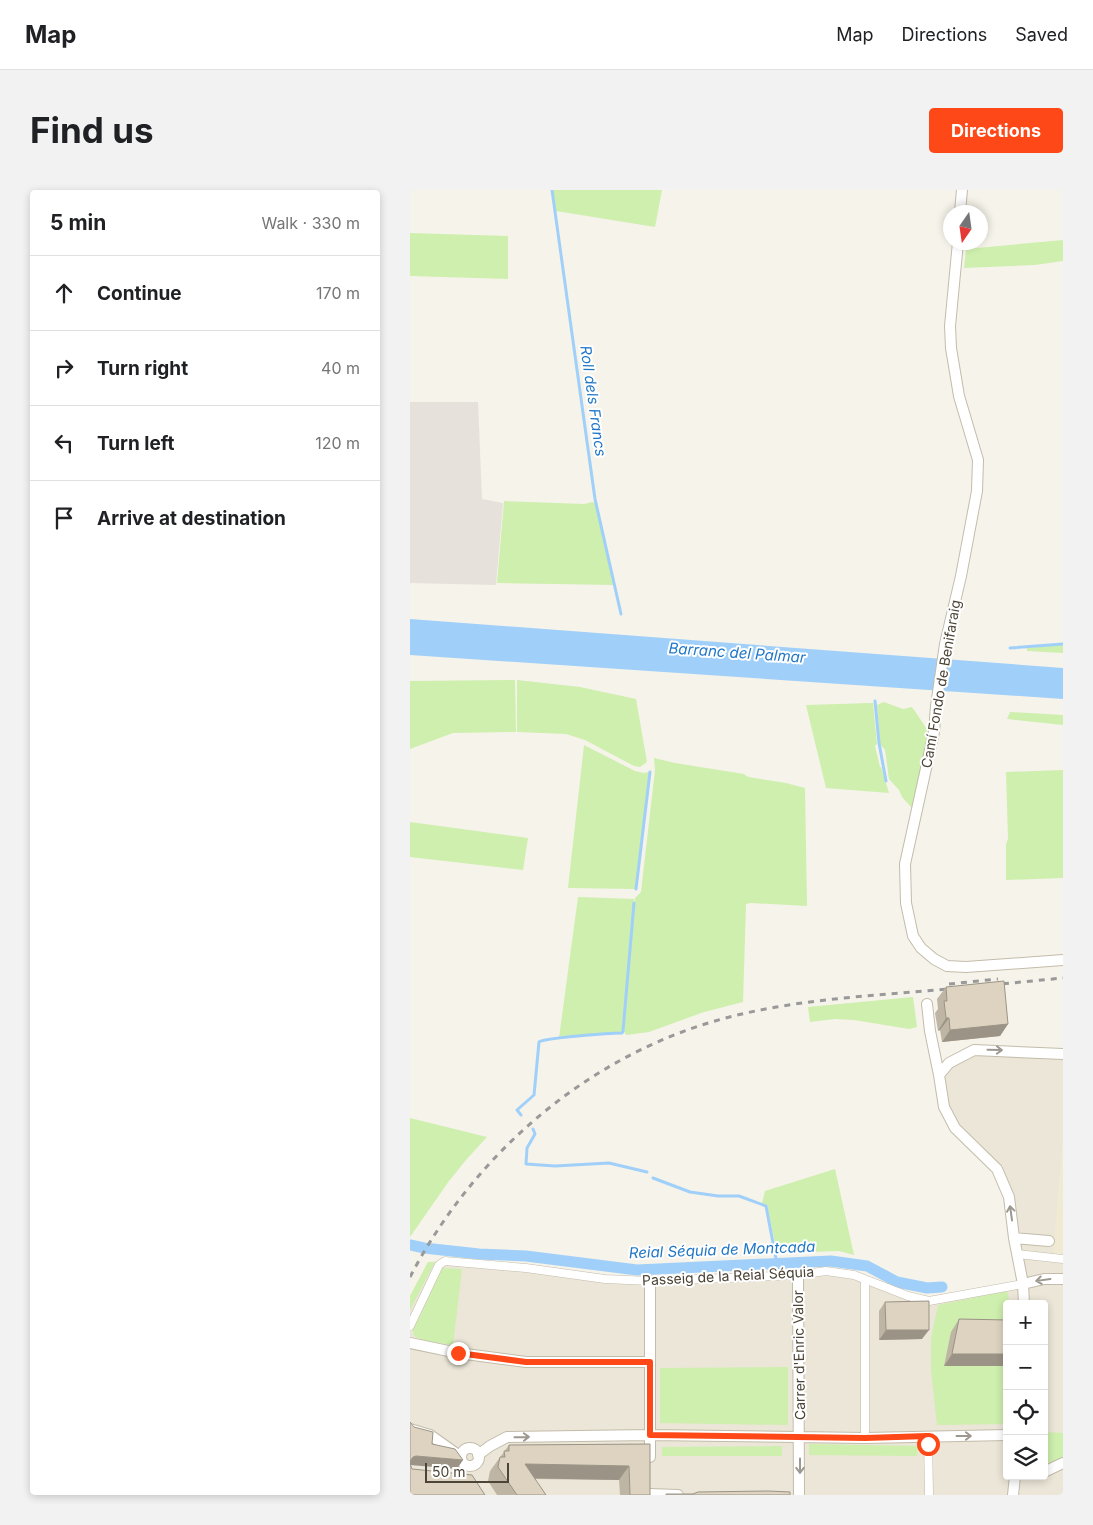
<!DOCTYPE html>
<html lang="en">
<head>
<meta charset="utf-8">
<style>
	body { margin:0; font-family:Inter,sans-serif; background:#f2f2f2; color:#202124 }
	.controls { position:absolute; right:15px; bottom:15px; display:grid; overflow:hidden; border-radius:5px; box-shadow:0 2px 8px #0003 }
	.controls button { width:45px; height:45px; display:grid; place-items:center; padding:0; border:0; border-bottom:1px solid #e0e0e0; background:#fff; color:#202124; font:25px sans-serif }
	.compass { position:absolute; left:533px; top:15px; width:45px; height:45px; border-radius:50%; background:#fff; box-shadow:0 2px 8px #0003; rotate:193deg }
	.scale { position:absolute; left:15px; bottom:12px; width:84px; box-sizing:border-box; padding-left:5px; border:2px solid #4c4436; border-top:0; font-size:14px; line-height:18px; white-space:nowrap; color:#4c4436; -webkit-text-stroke:4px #fff; paint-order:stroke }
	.stop { position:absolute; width:15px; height:15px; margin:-11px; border:4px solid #ff4818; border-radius:50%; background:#fff }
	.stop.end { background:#ff4818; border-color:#fff; box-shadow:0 1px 5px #0008 }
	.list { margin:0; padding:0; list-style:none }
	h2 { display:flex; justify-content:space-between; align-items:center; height:65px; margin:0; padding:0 20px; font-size:21px }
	h2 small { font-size:16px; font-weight:400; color:#757577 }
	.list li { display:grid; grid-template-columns:32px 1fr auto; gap:15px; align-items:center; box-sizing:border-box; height:75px; padding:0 20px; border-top:1px solid #e0e0e0 }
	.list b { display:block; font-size:19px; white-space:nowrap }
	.list em { font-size:16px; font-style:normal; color:#757577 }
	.icon { flex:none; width:28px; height:28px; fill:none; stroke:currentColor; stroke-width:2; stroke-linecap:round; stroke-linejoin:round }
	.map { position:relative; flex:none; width:653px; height:1305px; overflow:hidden; border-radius:5px }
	header { display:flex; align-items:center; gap:30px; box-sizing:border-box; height:70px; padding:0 25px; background:#fff; border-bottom:1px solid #e0e0e0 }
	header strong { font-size:24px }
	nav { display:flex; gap:28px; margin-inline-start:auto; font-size:18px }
	.intro { display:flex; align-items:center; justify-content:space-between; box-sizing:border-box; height:120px; padding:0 30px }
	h1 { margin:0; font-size:35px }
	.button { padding:12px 22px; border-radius:5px; background:#ff4818; color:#fff; font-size:18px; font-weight:700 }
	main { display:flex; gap:30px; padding:0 30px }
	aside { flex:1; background:#fff; border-radius:5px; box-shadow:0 2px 8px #0003 }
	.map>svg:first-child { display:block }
</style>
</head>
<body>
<header>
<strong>Map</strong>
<nav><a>Map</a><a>Directions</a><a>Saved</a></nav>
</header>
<div class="intro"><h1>Find us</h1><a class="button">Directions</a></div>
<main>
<aside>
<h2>5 min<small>Walk · 330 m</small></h2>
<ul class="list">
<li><svg class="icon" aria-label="ahead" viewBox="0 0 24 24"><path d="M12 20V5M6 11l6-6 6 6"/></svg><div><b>Continue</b></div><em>170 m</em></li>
<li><svg class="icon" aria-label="right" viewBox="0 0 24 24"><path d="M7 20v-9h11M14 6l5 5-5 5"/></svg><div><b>Turn right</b></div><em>40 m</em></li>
<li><svg class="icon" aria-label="left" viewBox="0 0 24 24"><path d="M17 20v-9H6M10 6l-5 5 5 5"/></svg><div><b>Turn left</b></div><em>120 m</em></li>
<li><svg class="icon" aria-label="arrive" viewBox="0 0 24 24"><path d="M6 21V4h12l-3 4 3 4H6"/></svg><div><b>Arrive at destination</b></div></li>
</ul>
</aside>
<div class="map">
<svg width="653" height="1305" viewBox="0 0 653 1305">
	<rect width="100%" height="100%" fill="#f6f3ea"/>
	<!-- residential -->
	<path fill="#ebe6d7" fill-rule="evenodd" d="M564 860 653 864V1305H0V1106L18 1072 35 1071 195 1089 416 1081 444 1085 519 1111 613 1094 604 1048 587 979 545 938 529 885ZM597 1114H634V1286H597Z"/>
	<!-- industrial -->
	<path fill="#e6e2db" d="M0 212H68L72 309 93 313 86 395 0 393Z"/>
	<!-- education -->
	<path fill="#f1ead2" d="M653 946V1067L643 1065Z"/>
	<!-- green -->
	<path fill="#ceefae" d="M143 0H252L245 37 146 21Z
		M0 43 98 46V89L0 86Z
		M653 50V71L625 75 554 78 556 59Z
		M94 311 174 314 183 312 186 314 205 395 87 393Z
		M653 455V463L617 461V458Z
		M105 490 106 542 43 543 0 559V491Z
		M107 490 170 497 226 509 237 572 230 577 224 576 175 550 156 544 107 542Z
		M474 512 493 519 502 517 519 542 504 616 502 618 492 607 489 600 479 589 475 560 470 554 467 515Z
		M461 513H463L467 554 465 556 470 577H471L479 603 416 598 396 515Z
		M600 522 653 525V535L597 529Z
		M174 555 225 581 234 583 239 582 225 699 158 698Z
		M244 568 265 573 334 584 338 587 376 593 395 598 397 716 341 713 336 714 333 812 294 822 239 842 216 845 214 841 225 708 231 702 245 580Z
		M653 580V688L596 690V654L598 649 596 582Z
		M0 632 118 648 113 680 0 667Z
		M168 707 224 709 212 841 211 842 193 843 149 848Z
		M503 807 507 837 499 839 444 830 425 829 400 832 398 817Z
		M0 928 77 947 56 970 39 991 0 1047Z
		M425 979 444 1065 429 1061 367 1063 357 1015 352 1013 355 1001Z
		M18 1072H25L0 1120V1106Z
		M32 1078 52 1079 43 1155 14 1151 4 1146 3 1140Z
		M597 1101 600 1114H597V1234L527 1235 521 1180V1148L528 1115Z
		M378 1177V1235L250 1233V1178Z
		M634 1242 653 1243V1270L634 1278Z
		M399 1254 508 1256 507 1266 399 1265Z
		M372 1256V1266H252V1257Z"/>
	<!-- water -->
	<path fill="#a0d0f9" d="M0 429 653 478V509L0 465Z"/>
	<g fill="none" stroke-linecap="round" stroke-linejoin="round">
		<!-- stream -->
		<path stroke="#a0d0f9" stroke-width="3" d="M142 0 185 309 211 424
			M600 458 653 454
			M465 511 469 553 476 591
			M226 699 240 582
			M111 925 107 920 124 905 129 852C134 848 200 843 212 843L213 841 224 713
			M123 939 125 944 117 958 116 974 145 976 199 973 237 982
			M243 988 280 1002 308 1006H329L356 1016 367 1074"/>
		<!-- canal -->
		<path stroke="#a0d0f9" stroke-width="11" d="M0 1055 14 1058 69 1064 116 1066 227 1080 421 1071 457 1076 487 1092 517 1098 532 1097"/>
		<defs>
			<path id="pedestrian" d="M607 1064 653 1069
				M0 1136 29 1075 35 1071 116 1078 195 1089 240 1091 388 1085 416 1081 444 1085 498 1106 519 1111 613 1094
				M518 1247 519 1305
				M455 1248V1091"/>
			<path id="minor" d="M550 22 552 0
				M548 52 540 136 541 158 549 206 568 270 567 301 551 386 535 454 526 516 524 542 495 674 496 713 503 746 511 758 524 769 537 776 556 777 653 770
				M517 814 520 841 529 885
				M604 1048 639 1051
				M388 1085 389 1305
				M240 1091V1267
				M613 1094 634 1089H653
				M614 1114 613 1094 604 1048 599 1007 587 979 545 938 534 917 529 885 539 873 564 860 653 864
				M0 1153 48 1163 116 1172H240
				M0 1239 20 1245 51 1267
				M51 1267a9 9 0 1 1 18 0a9 9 0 1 1-18 0Z
				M68 1265 80 1256 97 1247 240 1245 455 1248 597 1245
				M634 1282 653 1273
				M239 1304 268 1305
				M603 1305 605 1286"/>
		</defs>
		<!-- pedestrian casing -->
		<use href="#pedestrian" stroke="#c3bcab" stroke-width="9"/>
		<!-- minor casing -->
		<use href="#minor" stroke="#c3bcab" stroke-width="12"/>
		<!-- pedestrian -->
		<use href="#pedestrian" stroke="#fff" stroke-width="8"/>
		<!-- minor -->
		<use href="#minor" stroke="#fff" stroke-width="10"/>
		<!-- rail -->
		<path stroke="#999" stroke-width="3" stroke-dasharray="6 6" stroke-linecap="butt" d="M539 794 588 789
			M581 795 653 788
			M0 1087C63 966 174 869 305 831 384 808 467 806 548 798"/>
	</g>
	<!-- wall -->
	<path fill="#beb5a5" d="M536 797 598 834 590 846 532 852 530 840 528 841 525 823 528 819 527 809Z
		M475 1112 512 1149 469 1150V1121Z
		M549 1129 597 1130 534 1176 541 1142Z
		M240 1254V1305H210L209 1290 124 1289 136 1305H87L78 1291 80 1281 99 1255Z"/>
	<!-- shaded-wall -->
	<path fill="#9b9486" d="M536 828H539L530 840 528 841Z
		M598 834 590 846 532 852 540 840Z
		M476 1140H519L512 1149 469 1150Z
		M542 1164H597V1176H534Z
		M6 1266 53 1270 47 1279 0 1275V1271L3 1267Z
		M115 1274 219 1276 209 1290 105 1288Z"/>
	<!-- building -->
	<path fill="#ddd3c0" stroke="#9b9486" d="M594 791 598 834 540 840 539 828H536L534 811H537L536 797Z
		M519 1111V1140H476L475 1112Z
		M549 1129 597 1130V1164H542Z
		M0 1232 4 1237 23 1242 22 1254 45 1259 53 1270 6 1266 3 1267 0 1271Z
		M240 1254V1305H220L219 1276 115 1274 136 1305H107L88 1277 90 1267H95L94 1261H99V1255Z
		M0 1274 2 1279 62 1285 75 1305H0Z
		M358 1301 380 1302V1305H256V1304H283L288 1302Z"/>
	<!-- one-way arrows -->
	<defs><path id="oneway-shaft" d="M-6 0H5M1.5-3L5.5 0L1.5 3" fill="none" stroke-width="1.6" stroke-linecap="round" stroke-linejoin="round" transform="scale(1.25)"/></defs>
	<g stroke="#9d9890">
		<use href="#oneway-shaft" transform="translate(585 860) rotate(1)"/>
		<use href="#oneway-shaft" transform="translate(601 1023) rotate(-98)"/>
		<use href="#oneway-shaft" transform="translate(633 1090) rotate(172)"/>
		<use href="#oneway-shaft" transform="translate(554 1246)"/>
		<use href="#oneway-shaft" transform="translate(112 1247) rotate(-1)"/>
		<use href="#oneway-shaft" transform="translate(390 1276) rotate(90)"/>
	</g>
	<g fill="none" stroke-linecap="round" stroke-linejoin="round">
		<!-- route -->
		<path stroke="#ff4818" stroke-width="6" d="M48 1163 116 1172H240V1245L455 1248 518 1246V1254"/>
	</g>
	<g text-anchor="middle" stroke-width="4" stroke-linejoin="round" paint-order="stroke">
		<!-- street labels -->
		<g font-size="14" fill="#4c4436" stroke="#fff">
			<text transform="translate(531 494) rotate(-80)" y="5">Camí Fondo de Benifaraig</text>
			<text transform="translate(318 1086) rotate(-3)" y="5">Passeig de la Reial Séquia</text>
			<text transform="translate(389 1165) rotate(-91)" y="5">Carrer d'Enric Valor</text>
		</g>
		<!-- water labels -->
		<g font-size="15" font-style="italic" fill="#2177c6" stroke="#fff">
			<text transform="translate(183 211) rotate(82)" y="5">Roll dels Francs</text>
			<text transform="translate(327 463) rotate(4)" y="5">Barranc del Palmar</text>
			<text transform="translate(312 1060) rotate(-2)" y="5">Reial Séquia de Montcada</text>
		</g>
	</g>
</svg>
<div class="controls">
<button>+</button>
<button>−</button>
<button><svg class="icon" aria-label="locate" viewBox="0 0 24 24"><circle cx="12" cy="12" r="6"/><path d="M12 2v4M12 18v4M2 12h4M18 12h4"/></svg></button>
<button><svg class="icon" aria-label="layers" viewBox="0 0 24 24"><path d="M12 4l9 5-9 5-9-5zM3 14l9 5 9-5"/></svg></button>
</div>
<svg class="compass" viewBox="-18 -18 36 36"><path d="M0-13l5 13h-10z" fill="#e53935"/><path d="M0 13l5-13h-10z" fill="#757577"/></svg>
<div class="scale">50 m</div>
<div class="stop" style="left:518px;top:1254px"></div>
<div class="stop end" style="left:48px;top:1163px"></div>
</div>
</main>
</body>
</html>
